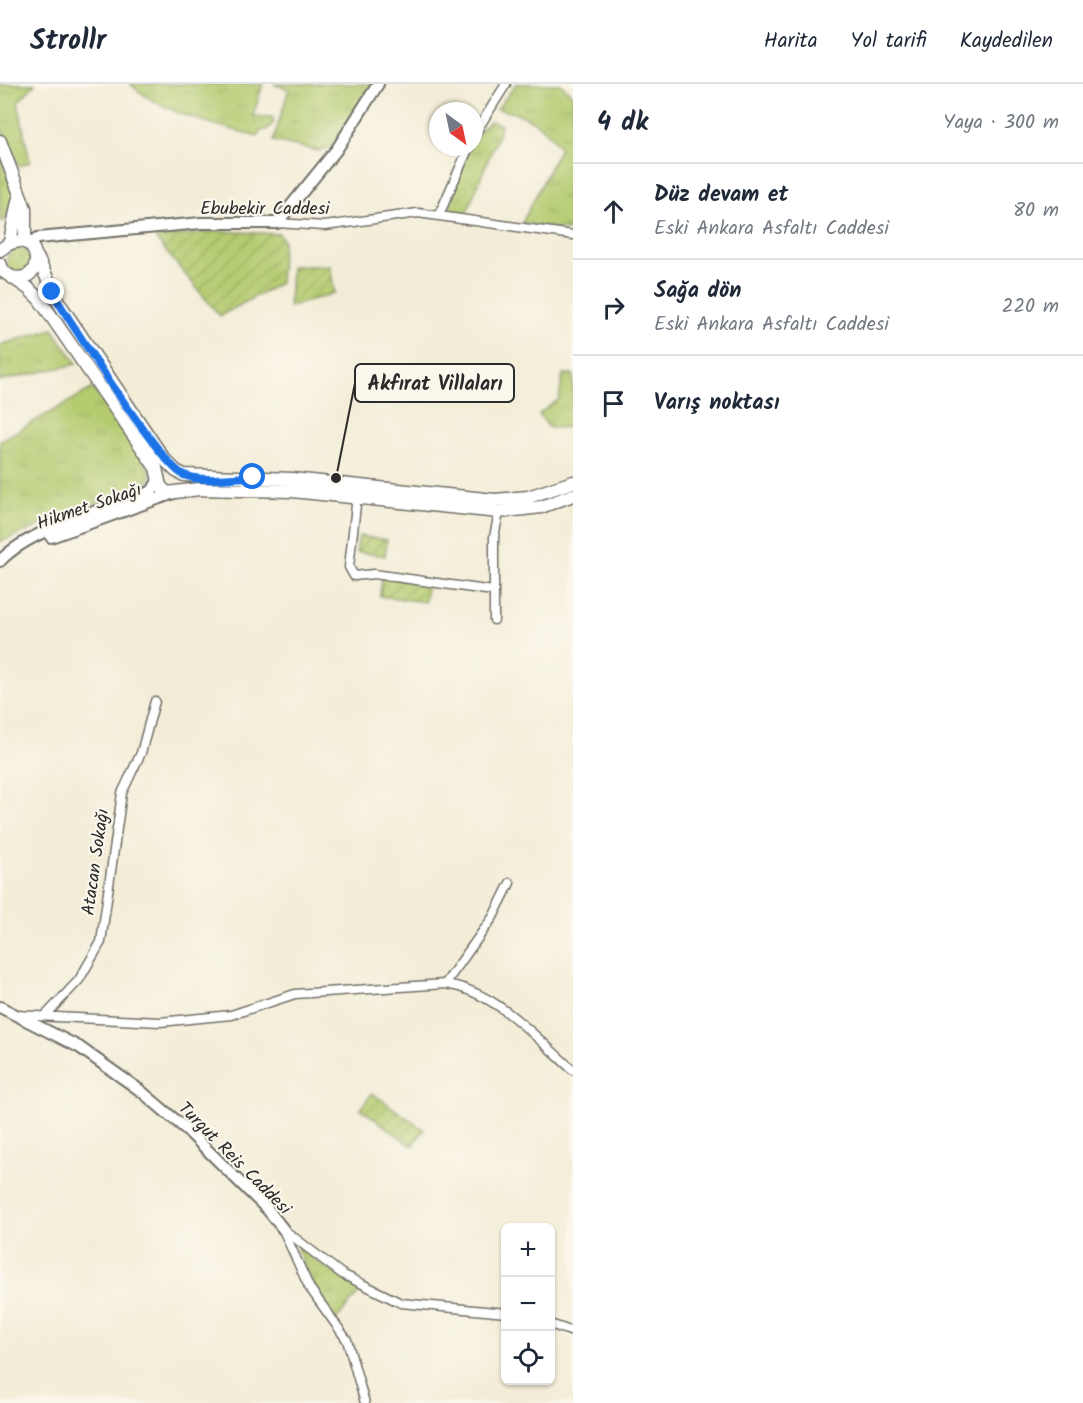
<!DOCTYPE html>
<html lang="tr">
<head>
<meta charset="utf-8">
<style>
	body { margin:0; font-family:Kalam,sans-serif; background:#f2f2f3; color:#1f2937 }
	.controls { position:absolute; right:18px; bottom:18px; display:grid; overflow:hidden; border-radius:9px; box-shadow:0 2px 4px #0004 }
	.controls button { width:54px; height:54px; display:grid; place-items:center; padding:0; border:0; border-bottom:2px solid #e0e1e3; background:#fff; color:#1f2937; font:30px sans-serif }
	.compass { position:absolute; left:429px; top:18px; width:54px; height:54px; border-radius:50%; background:#fff; box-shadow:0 2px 4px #0004; rotate:147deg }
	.stop { position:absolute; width:18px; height:18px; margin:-14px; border:4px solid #1a73e8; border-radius:50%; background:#fff }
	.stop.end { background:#1a73e8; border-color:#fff; box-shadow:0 2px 6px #0008 }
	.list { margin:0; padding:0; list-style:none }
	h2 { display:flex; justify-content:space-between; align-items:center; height:78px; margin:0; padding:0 24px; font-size:26px }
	h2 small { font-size:20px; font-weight:400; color:#747a83 }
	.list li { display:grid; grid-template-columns:39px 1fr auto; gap:18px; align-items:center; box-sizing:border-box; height:96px; padding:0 24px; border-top:2px solid #e0e1e3 }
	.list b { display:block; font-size:22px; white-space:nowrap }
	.list p { margin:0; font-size:20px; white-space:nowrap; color:#747a83 }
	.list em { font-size:20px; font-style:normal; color:#747a83 }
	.icon { flex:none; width:33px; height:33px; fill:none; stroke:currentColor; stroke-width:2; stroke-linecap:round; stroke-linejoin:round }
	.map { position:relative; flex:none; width:573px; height:1319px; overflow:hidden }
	header { display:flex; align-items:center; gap:36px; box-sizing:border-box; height:84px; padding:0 30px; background:#fff; border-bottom:2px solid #e0e1e3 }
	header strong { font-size:28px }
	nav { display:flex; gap:33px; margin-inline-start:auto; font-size:21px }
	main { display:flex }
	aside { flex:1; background:#fff }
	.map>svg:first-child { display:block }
</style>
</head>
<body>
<header>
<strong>Strollr</strong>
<nav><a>Harita</a><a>Yol tarifi</a><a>Kaydedilen</a></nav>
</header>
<main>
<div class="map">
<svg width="573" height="1319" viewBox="0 0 573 1319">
	<defs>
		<pattern id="grass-tufts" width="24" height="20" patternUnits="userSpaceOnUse" patternTransform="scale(1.5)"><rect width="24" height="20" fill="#b4cb70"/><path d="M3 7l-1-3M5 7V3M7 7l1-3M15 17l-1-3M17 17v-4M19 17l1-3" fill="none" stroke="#9bae61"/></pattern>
		<pattern id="garden-furrows" width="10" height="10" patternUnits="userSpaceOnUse" patternTransform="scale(1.5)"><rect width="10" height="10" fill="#b4cb70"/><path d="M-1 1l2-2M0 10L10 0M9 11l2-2" fill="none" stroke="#9bae61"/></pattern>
	</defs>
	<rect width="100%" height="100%" fill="#fbf7ec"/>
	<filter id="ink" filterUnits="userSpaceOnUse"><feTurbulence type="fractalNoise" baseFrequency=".0167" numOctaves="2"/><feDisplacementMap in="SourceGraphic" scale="12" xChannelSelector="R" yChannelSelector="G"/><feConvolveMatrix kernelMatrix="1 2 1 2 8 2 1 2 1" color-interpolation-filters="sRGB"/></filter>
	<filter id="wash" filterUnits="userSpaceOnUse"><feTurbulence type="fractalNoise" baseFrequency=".008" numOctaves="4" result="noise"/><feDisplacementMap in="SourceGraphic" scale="24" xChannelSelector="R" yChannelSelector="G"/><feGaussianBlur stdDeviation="1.35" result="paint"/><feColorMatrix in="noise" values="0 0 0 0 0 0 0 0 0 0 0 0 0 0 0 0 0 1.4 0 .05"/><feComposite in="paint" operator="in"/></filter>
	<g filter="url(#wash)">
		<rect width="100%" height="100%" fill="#f3edd7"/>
		<!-- grass -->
		<path fill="url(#grass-tufts)" stroke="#707b4e" stroke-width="1.5" d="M0 0H35L18 18 30 78 19 82 0 42Z
			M130 0H263L253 32 272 33 274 38 268 45 260 47 258 53C213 39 166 32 130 0Z
			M273 0H374L331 63 319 67 273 57 289 5Z
			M516 0H561L573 12V147L522 139 560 64C544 40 526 30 497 25Z
			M491 37 501 41 500 46 467 128 460 131 450 129C450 108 473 46 491 37Z
			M0 69C11 92 21 115 5 137H0Z
			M7 177a12 12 0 1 1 24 0a12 12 0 1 1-24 0Z
			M53 245 77 280 0 297V261Z
			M563 290H573V343L549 344 539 330 559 315Z
			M93 304 148 384 151 391 147 399 0 458V357Z
			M299 1163 324 1183 362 1205 337 1235 317 1210 297 1165Z"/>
		<!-- garden -->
		<path fill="url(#garden-furrows)" stroke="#707b4e" stroke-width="1.5" d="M216 147 279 150 283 156 280 199 220 232 155 154Z
			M291 182H330L335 209 289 223Z
			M359 452 387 456 385 472 356 468Z
			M382 492 428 498 425 518 380 512Z
			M372 1009 424 1046 412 1062 361 1025Z"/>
	</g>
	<g filter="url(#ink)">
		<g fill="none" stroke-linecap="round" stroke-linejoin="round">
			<defs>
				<path id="minor" d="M474 51 506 0
					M439 131 469 63
					M277 139 325 142 418 129 573 151
					M357 412 349 483 354 492 374 490 493 507
					M494 536V453L499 428
					M445 900 493 833 510 799
					M16 931 160 938 231 931 295 910 445 900C496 907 536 954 573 986
					M46 931 79 896 101 858 122 709 141 669 155 617
					M283 1145 342 1190 401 1219 506 1229
					M284 1148 309 1203 347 1256 365 1319
					M550 1240 573 1248"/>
				<path id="tertiary" d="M28 160 38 154 201 139H277L337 65 378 0
					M51 453 174 409
					M0 477C30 445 103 426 145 410L152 407 159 395
					M0 923 79 963 141 1007 187 1046 268 1126 283 1145"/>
				<path id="secondary" d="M0 57 25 124V158
					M10 158 18 117"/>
				<path id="primary" d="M0 166C39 134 51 201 12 193
					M37 173 59 219 164 375 176 387 184 391 292 395 495 416 528 413 573 398
					M0 180 4 188 28 204 40 216 156 384 160 402 167 409 199 405 292 407 499 428 541 423 573 411"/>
			</defs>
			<!-- minor casing -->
			<use href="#minor" stroke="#716f67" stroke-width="11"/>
			<!-- tertiary casing -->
			<use href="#tertiary" stroke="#716f67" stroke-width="14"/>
			<!-- secondary casing -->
			<use href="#secondary" stroke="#716f67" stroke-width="15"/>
			<!-- primary casing -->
			<use href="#primary" stroke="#716f67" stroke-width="15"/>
			<!-- minor -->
			<use href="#minor" stroke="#fff" stroke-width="8"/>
			<!-- tertiary -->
			<use href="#tertiary" stroke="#fff" stroke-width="10"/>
			<!-- secondary -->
			<use href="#secondary" stroke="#fff" stroke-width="12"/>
			<!-- primary -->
			<use href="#primary" stroke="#fff" stroke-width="12"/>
		</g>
	</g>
	<g fill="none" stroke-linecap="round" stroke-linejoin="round" filter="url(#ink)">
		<!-- route -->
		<path stroke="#1a73e8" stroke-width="8" d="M52 208C70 237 161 382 184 391 203 399 232 393 253 393"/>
	</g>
	<g text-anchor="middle" stroke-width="4.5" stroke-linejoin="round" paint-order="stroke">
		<!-- street labels -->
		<g font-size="18" fill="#2b2b2b" stroke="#fbf7ec">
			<text x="265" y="130">Ebubekir Caddesi</text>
			<text transform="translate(89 422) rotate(-19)" y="6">Hikmet Sokağı</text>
			<text transform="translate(95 778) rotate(-82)" y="6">Atacan Sokağı</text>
			<text transform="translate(235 1074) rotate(45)" y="6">Turgut Reis Caddesi</text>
		</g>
	</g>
	<!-- callouts -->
	<path fill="none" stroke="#2b2b2b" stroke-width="2" d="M336 394L355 299"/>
	<circle fill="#2b2b2b" stroke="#fbf7ec" stroke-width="2" cx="336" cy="394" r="6"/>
	<rect fill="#fbf7ec" stroke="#2b2b2b" stroke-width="2" x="355" y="280" width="159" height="38" rx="6"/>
	<g font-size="20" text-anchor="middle" font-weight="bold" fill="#2b2b2b">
		<text x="435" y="306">Akfırat Villaları</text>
	</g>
</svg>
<div class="controls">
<button>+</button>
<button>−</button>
<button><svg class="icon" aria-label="locate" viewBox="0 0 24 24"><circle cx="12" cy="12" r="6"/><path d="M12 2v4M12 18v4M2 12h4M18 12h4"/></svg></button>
</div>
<svg class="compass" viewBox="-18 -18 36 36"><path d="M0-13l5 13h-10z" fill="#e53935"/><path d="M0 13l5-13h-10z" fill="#747a83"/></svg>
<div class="stop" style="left:253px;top:393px"></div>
<div class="stop end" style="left:52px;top:208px"></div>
</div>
<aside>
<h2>4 dk<small>Yaya · 300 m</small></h2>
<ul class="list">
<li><svg class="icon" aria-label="ahead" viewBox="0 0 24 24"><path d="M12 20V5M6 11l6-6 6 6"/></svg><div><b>Düz devam et</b><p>Eski Ankara Asfaltı Caddesi</p></div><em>80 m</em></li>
<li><svg class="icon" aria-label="right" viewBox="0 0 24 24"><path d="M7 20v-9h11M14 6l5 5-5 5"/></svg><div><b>Sağa dön</b><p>Eski Ankara Asfaltı Caddesi</p></div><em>220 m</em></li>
<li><svg class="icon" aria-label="arrive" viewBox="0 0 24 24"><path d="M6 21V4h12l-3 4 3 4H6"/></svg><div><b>Varış noktası</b></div></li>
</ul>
</aside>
</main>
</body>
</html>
